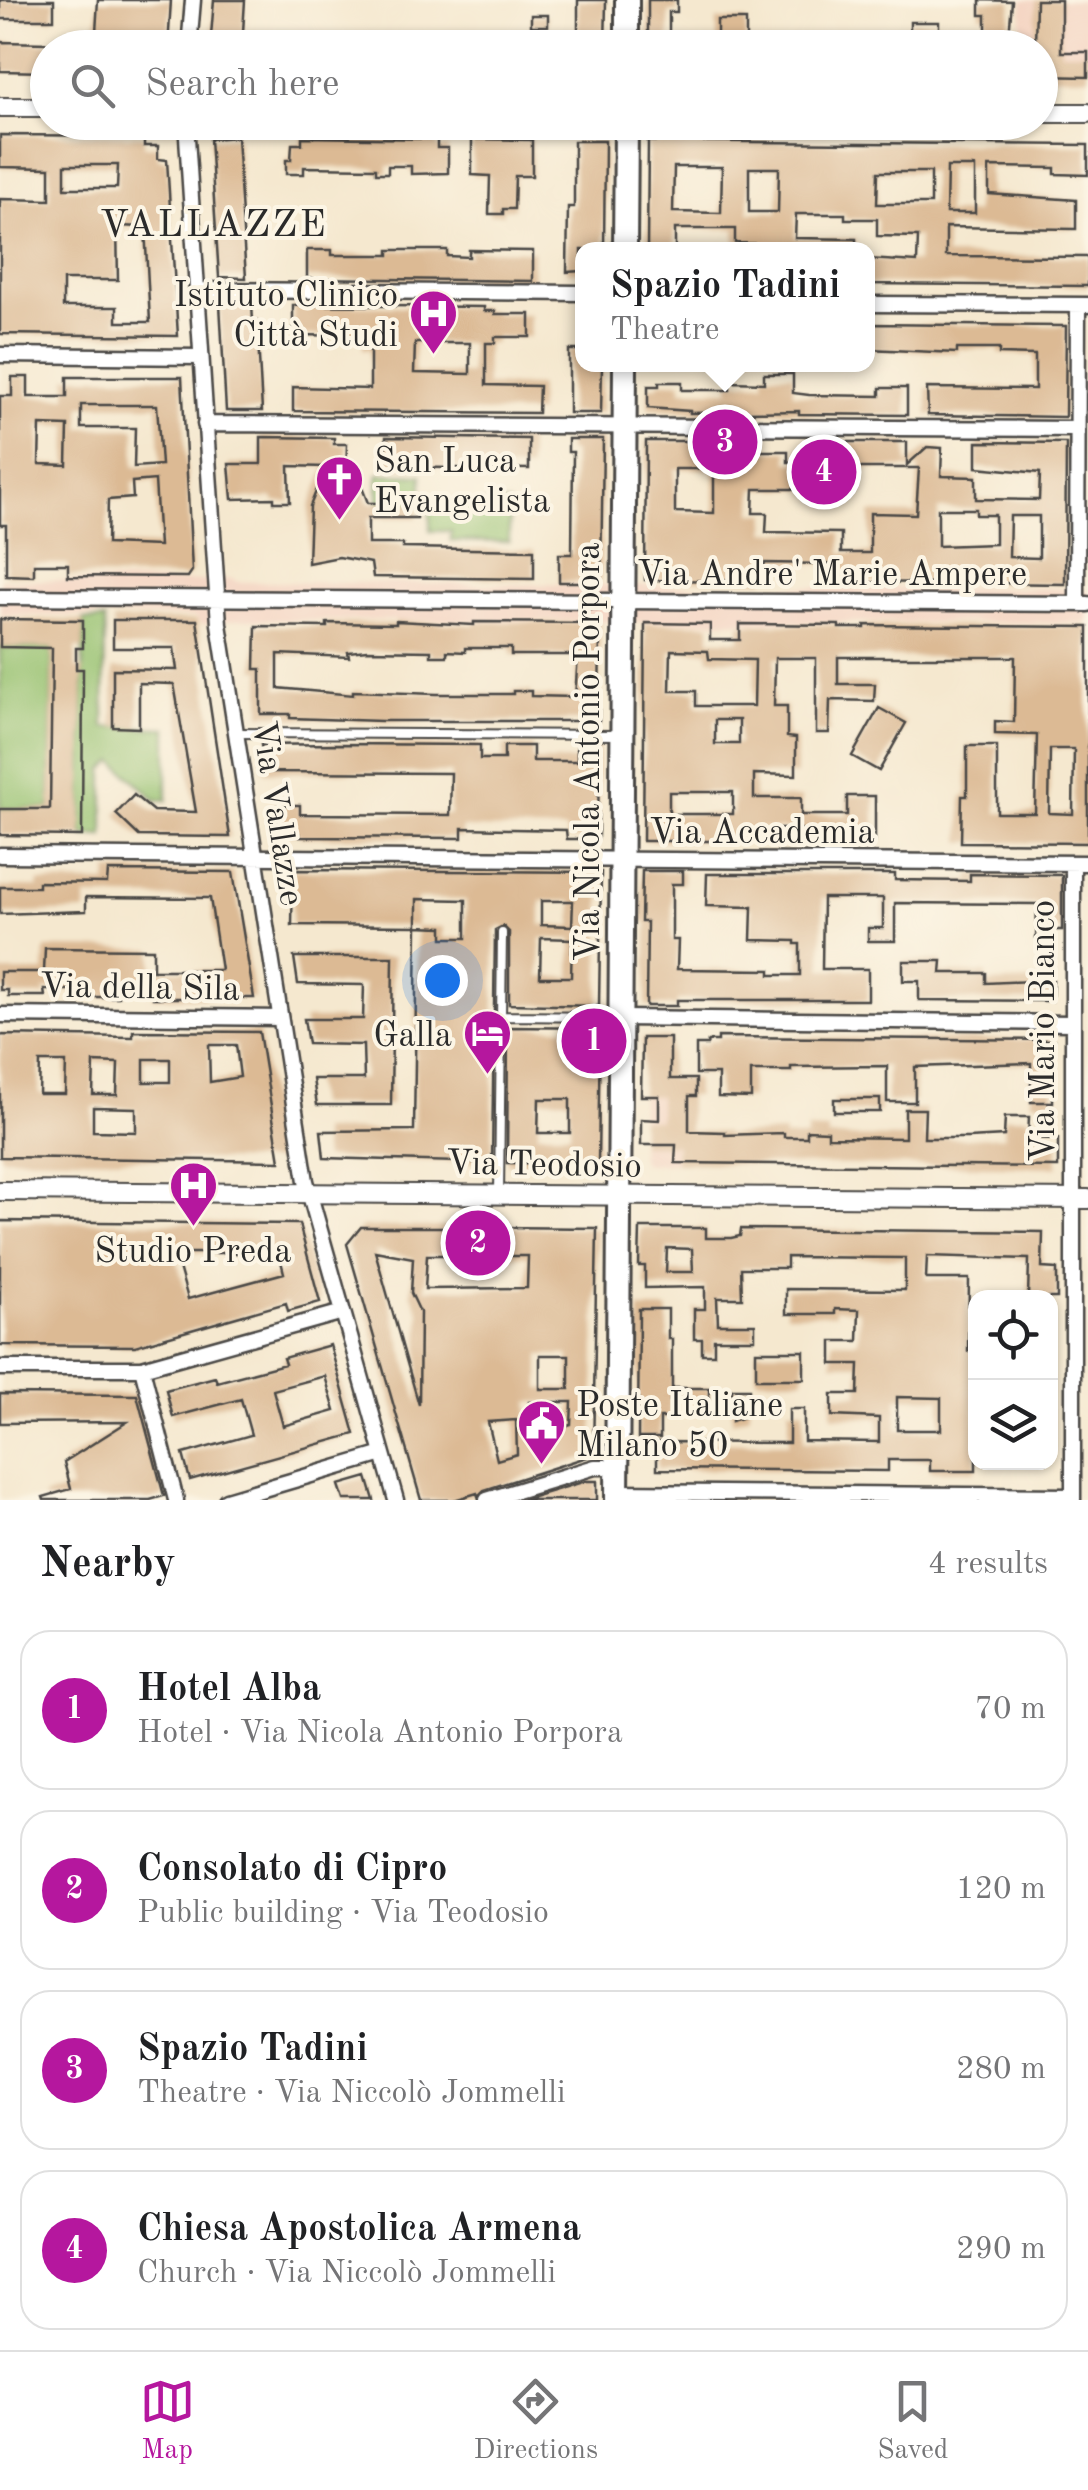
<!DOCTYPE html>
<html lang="en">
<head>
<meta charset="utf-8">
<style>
	body { margin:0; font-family:"Old Standard TT",serif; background:#f2f2f2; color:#202124 }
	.controls { position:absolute; right:30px; bottom:30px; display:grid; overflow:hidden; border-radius:20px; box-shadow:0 2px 8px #0004 }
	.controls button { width:90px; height:90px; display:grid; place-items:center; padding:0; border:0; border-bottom:2px solid #e0e0e0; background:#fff; color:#202124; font:50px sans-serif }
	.you { position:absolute; left:442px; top:980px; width:35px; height:35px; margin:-25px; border:8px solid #fff; border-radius:50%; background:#1a73e8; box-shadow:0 0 0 15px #1a73e833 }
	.badge { display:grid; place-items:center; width:65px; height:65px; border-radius:50%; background:#b5179e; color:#fff; font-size:32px; font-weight:700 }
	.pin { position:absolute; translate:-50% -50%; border:5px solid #fff; box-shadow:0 2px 10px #0006 }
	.popup { position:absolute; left:575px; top:242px; width:300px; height:130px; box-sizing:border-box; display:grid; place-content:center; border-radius:20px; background:#fff; filter:drop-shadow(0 2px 8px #0005); font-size:32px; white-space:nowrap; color:#757577 }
	.popup b { font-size:38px; color:#202124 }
	.popup::after { content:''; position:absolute; left:50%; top:100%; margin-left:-20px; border:20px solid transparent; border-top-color:#fff }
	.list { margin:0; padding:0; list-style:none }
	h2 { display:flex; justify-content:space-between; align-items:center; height:130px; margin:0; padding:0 40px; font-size:42px }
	h2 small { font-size:32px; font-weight:400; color:#757577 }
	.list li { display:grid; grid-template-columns:65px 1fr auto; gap:30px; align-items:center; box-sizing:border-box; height:160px; margin:0 20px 20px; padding:0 20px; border:2px solid #e0e0e0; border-radius:30px }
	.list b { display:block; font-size:38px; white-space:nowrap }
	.list p { margin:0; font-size:32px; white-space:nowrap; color:#757577 }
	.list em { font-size:32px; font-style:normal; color:#757577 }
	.icon { flex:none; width:55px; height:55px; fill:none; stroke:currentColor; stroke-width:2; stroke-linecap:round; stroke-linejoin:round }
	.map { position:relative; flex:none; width:1088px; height:1500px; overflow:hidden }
	.search { position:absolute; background:#fff; box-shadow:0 2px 8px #0004; left:30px; right:30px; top:30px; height:110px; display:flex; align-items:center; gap:25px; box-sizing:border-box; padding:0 35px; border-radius:55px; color:#757577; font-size:38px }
	.sheet { height:850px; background:#fff }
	nav { display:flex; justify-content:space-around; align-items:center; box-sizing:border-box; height:140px; border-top:2px solid #e0e0e0; background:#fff; font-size:28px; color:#757577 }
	nav a { display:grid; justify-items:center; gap:5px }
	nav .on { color:#b5179e }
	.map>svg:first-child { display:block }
</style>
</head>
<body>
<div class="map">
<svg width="1088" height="1500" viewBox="0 0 1088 1500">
	<rect width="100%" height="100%" fill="#fcf5e5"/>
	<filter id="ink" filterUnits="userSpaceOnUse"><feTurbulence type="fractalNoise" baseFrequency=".01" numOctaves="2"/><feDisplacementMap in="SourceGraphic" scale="20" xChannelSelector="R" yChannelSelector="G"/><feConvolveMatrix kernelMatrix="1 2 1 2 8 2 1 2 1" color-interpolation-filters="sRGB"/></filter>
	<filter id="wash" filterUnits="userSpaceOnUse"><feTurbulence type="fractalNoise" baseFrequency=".0048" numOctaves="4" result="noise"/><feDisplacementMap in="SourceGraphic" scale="40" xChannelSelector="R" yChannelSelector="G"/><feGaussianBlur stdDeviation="2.25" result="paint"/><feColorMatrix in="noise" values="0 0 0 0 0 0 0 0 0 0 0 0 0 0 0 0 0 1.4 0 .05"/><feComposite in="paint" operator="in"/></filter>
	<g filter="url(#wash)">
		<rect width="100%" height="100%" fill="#f5e8cf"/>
		<!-- built -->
		<path fill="#f4d3c1" d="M1022 0H1088V77L1041 76 1040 48H1022Z
			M233 579 236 582 1088 589V623L240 620 202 625 195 617 0 615V580L193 582Z
			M641 1096H676L675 1163 644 1164 640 1158Z"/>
		<!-- green -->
		<path fill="#96c16f" stroke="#60764d" stroke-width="2.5" d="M378 474 422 475V504L378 503Z
			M430 504H509V542L451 541V531H430Z
			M83 620H105L104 727 167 728V800H156L114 761 104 770V836H82Z
			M0 647 52 648 50 809H0Z"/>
		<g id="blocks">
			<!-- building -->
			<path fill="#dcba94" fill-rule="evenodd" d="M0 0H54V19H0Z
				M98 0H171L168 48H95Z
				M214 0H245L242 48H210Z
				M578 0H606L605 48H578Z
				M648 0H677V12H669V48H648Z
				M980 0 1012 1 1008 48H986V15H980Z
				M1036 0H1061V52H1088V77L1040 76V48H1035Z
				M531 15H548V26H531Z
				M717 20H746V48H717Z
				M910 22H939V48H910Z
				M0 42 48 43V72L0 71Z
				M0 135 144 136V146H158V159L167 160 178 336 0 334V199L50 200V168L0 167ZM65 165H118L117 188H65ZM117 226 145 227 150 322H117V307H63V280H118Z
				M237 137 246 278 219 277 210 139Z
				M302 137 437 139V148H448V173L411 174V166H388V173H376V168L304 167V174H286V160H291L292 144H302Z
				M472 139 532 140V176H515L514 209H503V214H489L490 176 472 175Z
				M574 141H605L604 250H582V271L567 272 568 207H574Z
				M648 141 1088 145V175L1055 174V168L989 167V194L1076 200V229L946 227V256L1088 257V286L868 284V259L917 262 918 237 877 236V219H845V214H796L795 238 856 239V250H772V244L735 243V229H675V250H647ZM674 167H722L721 213 673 212ZM947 167H975V213H946ZM749 168H779L778 212H749ZM878 172H931V204H877Z
				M307 250H332V255H389V250H447V256L469 257V250L533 251V281L307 278Z
				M220 304H252L253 322 257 321 262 411H226Z
				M293 305 484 307V311H495V314H530V337H495V343H486V385L539 386 538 413 293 411V387L370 389V349H363V336L293 335ZM415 343H470V374L414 373Z
				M868 324 1066 326 1065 417 928 415 927 388 1035 389V355L999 354V349H957V353L868 349Z
				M569 350H582V364H602L601 413H569Z
				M764 374H793V393L809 395 880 396V388H907V415L799 414V411L690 413V411L648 408V386H659V382H682V390H730V382L764 383Z
				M12 377H28V397H67V377H182L192 571 188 577 68 576V564H34V576L6 575V525H0V396H12ZM81 405H157L161 465 134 467 135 428H81ZM40 425 68 426 67 465 39 464ZM155 480 159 546 107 544 108 500 133 498 132 482Z
				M261 437 334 438V444H347L346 475 358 477 368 503H417V518H368V544H403V548L534 550V579L373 577 371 563 339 557 308 563 310 506 326 467 289 466 290 502H274V498L232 499 229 464H261Z
				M386 437 529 439V469L385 467Z
				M568 439H603L601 582H559V554H572L573 452H568Z
				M646 441H754V451H788V462H811V458H814V447L846 446V442H907V465L927 447 942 448 941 476 976 477V499L1039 500 1040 473 977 467V442L1066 443 1065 584 995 583V577H959V583L829 582V564L764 563V581L645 580ZM837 468H919L916 514 870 513V553H841V533L766 532 767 513H753L754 489H810L815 494H832L836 490ZM675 469H714V513L675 512ZM938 509H976V515H995V544L938 546ZM1010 516H1039V558L1009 557Z
				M0 619 83 620V648H76V669H83L82 836 0 835V809H50L52 648 0 647Z
				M113 620H197L230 837 139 836 116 814 134 795 153 811 196 812 174 684 139 683V728L113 727V669L177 670 174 648H113Z
				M396 621 474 625V622L600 623 599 721H382L290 718V714H261V669H255L256 626 327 627V623L396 624ZM465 648H511V655H578L575 697 531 696V691H513V694H436L353 691V695L278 688V654L349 657 348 652 367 650 431 651V656H447V651L465 652Z
				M645 623 710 624V640H740V624L839 625V628H865V625L1088 627V843L961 842 962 796H967V746H997V813H1035L1037 735 995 734V721L1014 722 1015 657H838V684H875L874 701 830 700 829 733H816V658H775L774 706H787V737L796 738V775L754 774V798H801V815H847V796H875V841L801 840V829H754L753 841H643ZM671 650 708 651 709 659 755 660 754 706H696V691H670ZM715 720H739V744H715ZM1050 749H1074L1073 814 1049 813ZM669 792H733V814H669Z
				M879 708 906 723 879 771 852 756Z
				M335 744 480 745V759H504V746H533V761H577V746H599L598 839H567L566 830 462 828V838L300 837V834H285V830H278V805H300V814L450 815 451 773 265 772 261 745Z
				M293 870 601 872 599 1006 509 1004V932L503 926 495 930 492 1163 324 1158 321 1131 414 1130 417 926 292 925ZM417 899 466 900V938H443V927L417 926ZM541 901H573L572 926 541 925ZM541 938 572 939 571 977H540Z
				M108 871 233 872 254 998H153V991H118V997H80L81 990H44L45 996H8V990H0V972H44L45 948 153 949V970H221L210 898 86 897V911L0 914V887H38V882L107 883Z
				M642 871H683V884H672V940H678L677 969 770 970V975H800V944H795V941L751 940 752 907 706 906 707 874H895V880L970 881V874L1062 875V930H1052L1053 938H1036L1037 904 895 903V941H868V928H883V898H823L822 969H868V1000H677V1006H646L647 922H641Z
				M294 957H393L391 1105H317L313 1079H364L363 1045 308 1044 304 1019H363L364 985 298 984Z
				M903 961H942L941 973H986V983L1053 980 1052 1001 919 1000V981H903Z
				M508 1027 600 1028 598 1164 507 1163ZM539 1099H570V1133H538Z
				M133 1031 259 1032 280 1161 0 1157V1035L133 1037ZM209 1045H236L240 1077 210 1082ZM144 1059H170V1082H144ZM40 1062H66L65 1094H39ZM94 1062 118 1063 117 1095H93ZM93 1107 136 1108V1132L93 1131Z
				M718 1037 1054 1040 1053 1102H1031V1063L915 1067V1102H887V1066L791 1067V1071H751V1098L718 1097V1074H696V1045H707L708 1041H718Z
				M642 1038H670V1079H696V1096H689V1131L725 1132V1135L784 1133V1137H807V1130L828 1131V1137L905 1138V1109H925L924 1138H968L1004 1136 1005 1117H1029L1028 1138 1058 1139V1167L675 1163 676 1145H641V1119L659 1120V1096H641Z
				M834 1099H880V1112H834Z
				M0 1221 299 1224 320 1302 288 1311 286 1303 135 1346 0 1345ZM175 1253H279L284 1273 188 1299Z
				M361 1227H460L459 1255H427L425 1289 527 1288 528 1256H493V1227L597 1228 593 1455 484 1490 478 1496 477 1493 454 1500H421L347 1244ZM375 1251 413 1258 411 1293 420 1312 419 1405ZM540 1355H569V1389H540ZM529 1402H572L571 1424 529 1437ZM516 1420 517 1454 497 1460 488 1422Z
				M640 1228H706V1238H731L740 1236 741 1229 1043 1232 1042 1268 1057 1269V1298H1028L1029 1259 927 1256 926 1279H969L968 1351H976V1471H930V1460H888V1471L657 1469V1442L789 1443V1409H804V1441L879 1442V1418L832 1416V1394H858L859 1364H832V1341H858L859 1310 835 1309V1314H786V1289L905 1290V1258L787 1257V1268H741L742 1298H717L718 1324H755V1339H714V1354H702V1339H694V1309H705V1287L645 1288V1266H639ZM667 1248 692 1249 693 1272H666ZM897 1397 941 1398V1430H897Z
				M639 1309H668V1339H672V1388H709V1400L670 1399V1418H660V1438H638Z
				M330 1345 355 1434 190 1480 183 1454 251 1435 241 1399 173 1417 166 1390 215 1377 217 1382 285 1364 283 1358ZM325 1376 335 1411 283 1426 273 1390Z
				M756 1351H804V1379H756Z
				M732 1389H749V1415L732 1421Z
				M0 1394 137 1395 164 1496 150 1500H44L43 1497 71 1489 64 1462 127 1422 0 1423Z
				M367 1477 374 1500H344L339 1485Z
				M586 1481H597V1500H523Z"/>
		</g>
	</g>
	<g filter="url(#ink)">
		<use href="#blocks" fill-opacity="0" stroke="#494744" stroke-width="2.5"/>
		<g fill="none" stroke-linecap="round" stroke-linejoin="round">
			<defs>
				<path id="service" d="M237 733 618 735
					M501 1016 616 1017
					M499 1195 502 933"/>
				<path id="minor" d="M189 48 193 0
					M186 122 219 624 306 1181 396 1500
					M197 290 582 293
					M868 304 1088 305
					M0 355 201 357
					M205 424 1077 429
					M0 597 1088 604
					M1077 604 1078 305
					M0 855 1088 863
					M1073 863V1500
					M0 1015 280 1018
					M621 1018 1072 1023
					M0 1368H142L343 1312
					M142 1368 176 1500
					M617 1492 1073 1496
					M226 1500 383 1454
					M487 1500 595 1467H617"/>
				<path id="tertiary" d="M0 107H48
					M1040 113H1088
					M0 1191 1088 1199"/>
				<path id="primary" d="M627 48V0
					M625 250 626 122
					M617 1500 625 364"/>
			</defs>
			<!-- service casing -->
			<use href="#service" stroke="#494744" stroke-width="12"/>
			<!-- minor casing -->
			<use href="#minor" stroke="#494744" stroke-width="19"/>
			<!-- tertiary casing -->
			<use href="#tertiary" stroke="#494744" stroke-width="22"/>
			<!-- primary casing -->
			<use href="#primary" stroke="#494744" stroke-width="28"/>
			<!-- service -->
			<use href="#service" stroke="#fff" stroke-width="8"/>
			<!-- minor -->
			<use href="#minor" stroke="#fff" stroke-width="14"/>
			<!-- tertiary -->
			<use href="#tertiary" stroke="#fff" stroke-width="18"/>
			<!-- primary -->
			<use href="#primary" stroke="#fff" stroke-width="22"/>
		</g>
	</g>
	<!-- icons -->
	<defs>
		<symbol id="hospital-pin" viewBox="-11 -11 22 30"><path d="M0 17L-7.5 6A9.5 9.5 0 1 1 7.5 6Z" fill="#b5179e" stroke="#fcf5e5"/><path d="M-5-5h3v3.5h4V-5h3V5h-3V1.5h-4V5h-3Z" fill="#fff"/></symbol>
		<symbol id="church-pin" viewBox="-11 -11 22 30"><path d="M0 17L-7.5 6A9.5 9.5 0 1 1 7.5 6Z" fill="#b5179e" stroke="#fcf5e5"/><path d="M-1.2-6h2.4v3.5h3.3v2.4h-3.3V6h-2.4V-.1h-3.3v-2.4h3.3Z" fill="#fff"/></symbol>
		<symbol id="hotel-pin" viewBox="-11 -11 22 30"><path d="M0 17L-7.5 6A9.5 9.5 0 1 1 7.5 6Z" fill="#b5179e" stroke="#fcf5e5"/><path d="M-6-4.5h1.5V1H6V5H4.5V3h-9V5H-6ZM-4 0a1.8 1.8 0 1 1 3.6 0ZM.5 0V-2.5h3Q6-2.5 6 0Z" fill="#fff"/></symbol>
		<symbol id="civic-pin" viewBox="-11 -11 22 30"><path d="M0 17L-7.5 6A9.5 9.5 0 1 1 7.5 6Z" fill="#b5179e" stroke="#fcf5e5"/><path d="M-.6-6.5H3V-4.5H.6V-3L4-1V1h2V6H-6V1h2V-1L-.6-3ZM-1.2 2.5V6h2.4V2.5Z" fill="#fff"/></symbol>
	</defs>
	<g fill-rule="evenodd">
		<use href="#hospital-pin" x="406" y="286" width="55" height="75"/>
		<use href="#church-pin" x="312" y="452" width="55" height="75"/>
		<use href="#hotel-pin" x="460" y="1006" width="55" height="75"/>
		<use href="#hospital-pin" x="166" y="1158" width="55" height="75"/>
		<use href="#civic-pin" x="514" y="1396" width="55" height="75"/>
	</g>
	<g text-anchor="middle" stroke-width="8" stroke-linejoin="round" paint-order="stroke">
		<!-- poi labels -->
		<g font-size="35" fill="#2b2b2b" stroke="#fcf5e5" text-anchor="end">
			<text x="398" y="306">Istituto Clinico<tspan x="398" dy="40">Città Studi</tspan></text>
			<text x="374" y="472" text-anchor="start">San Luca<tspan x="374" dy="40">Evangelista</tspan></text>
			<text x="452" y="1046">Galla</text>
			<text x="193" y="1262" text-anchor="middle">Studio Preda</text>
			<text x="576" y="1416" text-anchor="start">Poste Italiane<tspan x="576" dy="40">Milano 50</tspan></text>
		</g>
		<!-- street labels -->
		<g font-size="35" fill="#2b2b2b" stroke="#fcf5e5">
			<text x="832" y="585">Via Andre' Marie Ampere</text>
			<text transform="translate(587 752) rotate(-90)" y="12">Via Nicola Antonio Porpora</text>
			<text transform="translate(279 813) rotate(81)" y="12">Via Vallazze</text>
			<text x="762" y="843">Via Accademia</text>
			<text transform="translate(140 986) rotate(1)" y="12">Via della Sila</text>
			<text transform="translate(1042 1031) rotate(-90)" y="12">Via Mario Bianco</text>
			<text transform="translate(544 1163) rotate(1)" y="12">Via Teodosio</text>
		</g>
		<!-- neighbourhood labels -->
		<g font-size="38" letter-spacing="2.5" fill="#2b2b2b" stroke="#fcf5e5">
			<text x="214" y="236">VALLAZZE</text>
		</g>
	</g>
</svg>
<div class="controls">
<button><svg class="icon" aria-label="locate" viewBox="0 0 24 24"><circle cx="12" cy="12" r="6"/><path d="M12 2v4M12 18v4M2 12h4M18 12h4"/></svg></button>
<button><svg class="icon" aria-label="layers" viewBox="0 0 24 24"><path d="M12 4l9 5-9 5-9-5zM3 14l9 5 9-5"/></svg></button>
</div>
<div class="you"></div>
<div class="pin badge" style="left:594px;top:1041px">1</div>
<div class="pin badge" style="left:478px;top:1243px">2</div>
<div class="pin badge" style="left:725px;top:442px">3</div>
<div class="popup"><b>Spazio Tadini</b>Theatre</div>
<div class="pin badge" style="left:824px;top:472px">4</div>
<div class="search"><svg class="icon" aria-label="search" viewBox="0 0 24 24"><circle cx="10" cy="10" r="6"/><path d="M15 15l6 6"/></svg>Search here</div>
</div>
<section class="sheet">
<h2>Nearby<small>4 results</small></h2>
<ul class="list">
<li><span class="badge">1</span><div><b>Hotel Alba</b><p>Hotel · Via Nicola Antonio Porpora</p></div><em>70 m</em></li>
<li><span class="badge">2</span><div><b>Consolato di Cipro</b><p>Public building · Via Teodosio</p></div><em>120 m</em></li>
<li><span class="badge">3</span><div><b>Spazio Tadini</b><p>Theatre · Via Niccolò Jommelli</p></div><em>280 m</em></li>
<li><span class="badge">4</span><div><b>Chiesa Apostolica Armena</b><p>Church · Via Niccolò Jommelli</p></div><em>290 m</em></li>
</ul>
</section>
<nav>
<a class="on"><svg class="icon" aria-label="map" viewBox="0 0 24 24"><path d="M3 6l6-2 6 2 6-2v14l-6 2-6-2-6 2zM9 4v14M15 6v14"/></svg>Map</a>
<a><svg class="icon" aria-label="directions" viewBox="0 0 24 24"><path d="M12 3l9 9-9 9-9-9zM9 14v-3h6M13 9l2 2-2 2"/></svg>Directions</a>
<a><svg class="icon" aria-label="saved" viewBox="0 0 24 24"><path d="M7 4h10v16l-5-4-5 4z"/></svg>Saved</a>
</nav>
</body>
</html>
